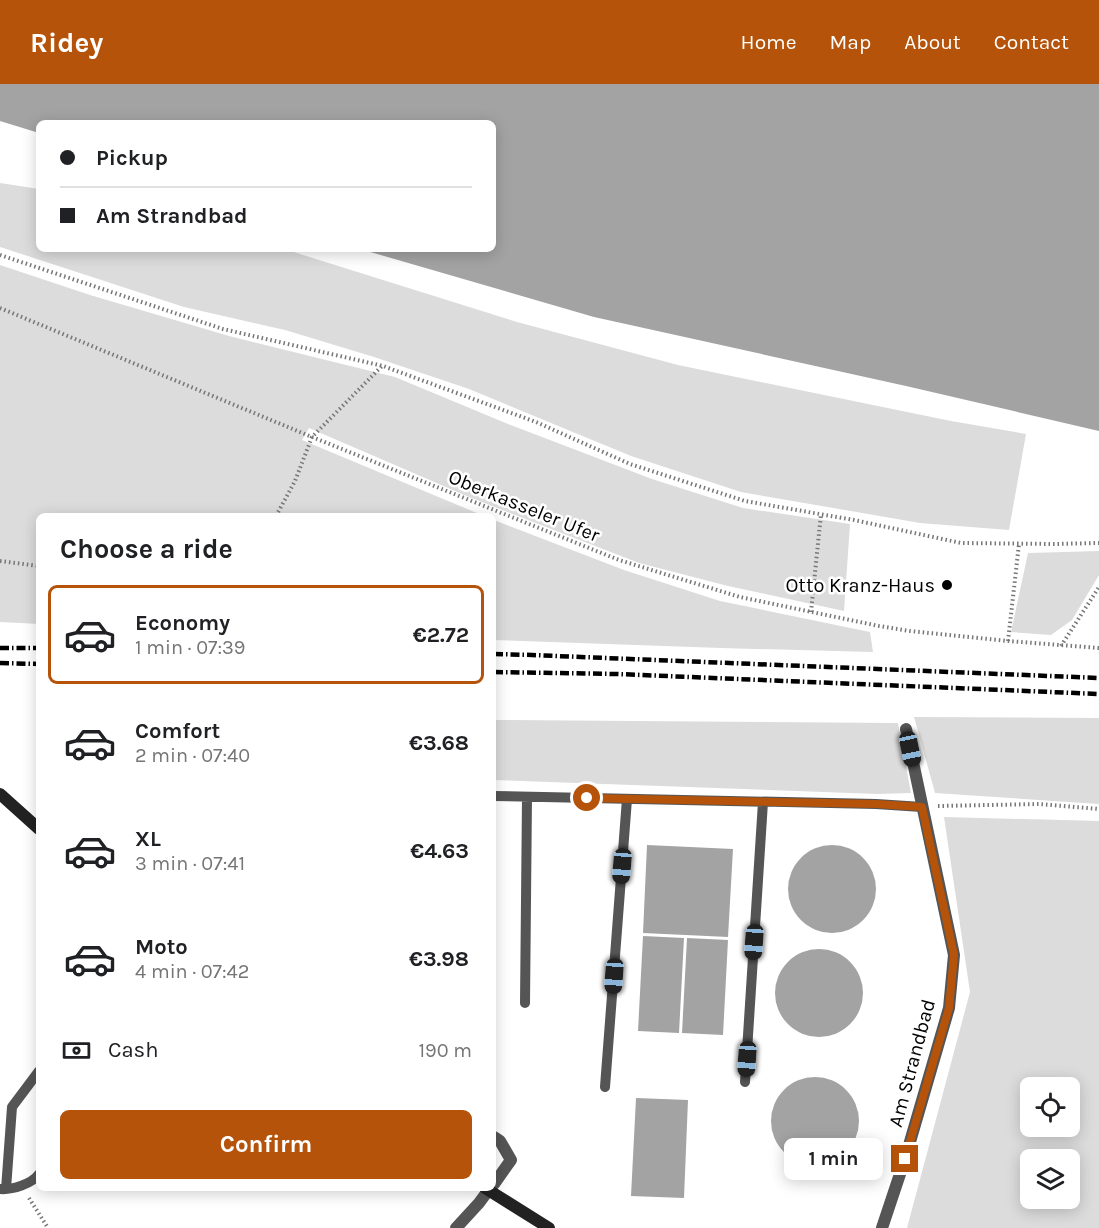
<!DOCTYPE html>
<meta charset="utf-8">
<style>
:root{--surface:#fff;--page:#f6f6f6;--text:#202124;--muted:#757577;--line:#e0e0e0;--accent:#b45309}
body{margin:0;font-family:Karla,sans-serif;background:var(--page);color:var(--text);height:100vh;display:flex;flex-direction:column;font-size:22px;white-space:nowrap}
*{box-sizing:border-box;margin:0}
p{font-size:20px;color:var(--muted)}
.icon{flex:none;width:33px;height:33px;fill:none;stroke:currentColor;stroke-width:2;stroke-linecap:round;stroke-linejoin:round}
.map{position:relative;flex:1;overflow:hidden}
.sheet{position:absolute;left:36px;top:429px;width:460px;height:678px;display:flex;flex-direction:column;background:var(--surface);border-radius:9px;box-shadow:0 3px 15px #0003}
.sheet>*{flex:none}
.hud{position:absolute;left:36px;top:36px;width:460px;height:132px;border-radius:9px;box-shadow:0 3px 15px #0003;display:grid;align-content:center;height:132px;padding:0 24px;background:var(--surface)}
.fabs{position:absolute;left:1020px;top:993px;display:grid;gap:12px}
.fabs a{display:grid;place-items:center;width:60px;height:60px;border-radius:9px;background:var(--surface);box-shadow:0 3px 15px #0003;font-size:30px}
.end{position:absolute;width:27px;height:27px;margin:-14px;border:8px solid #b45309;background:#fff;box-shadow:0 0 0 3px #fff}
.from{border-radius:50%}
.bubble{position:absolute;height:42px;border-radius:9px;background:var(--surface);box-shadow:0 3px 15px #0003;font-size:20px;font-weight:700;line-height:42px;text-align:center}
.car{position:absolute;width:18px;height:36px;margin:-18px -9px;border-radius:8px;box-shadow:0 0 4px 2px #0007;background:linear-gradient(#222 24%,#8ab4d8 0 40%,#222 0 76%,#8ab4d8 0 86%,#222 0)}
.hud b{display:flex;align-items:center;gap:21px;height:57px;font-size:22px}
.hud b+b{border-top:2px solid var(--line)}
.hud i{width:15px;height:15px;background:var(--text)}
ul{padding:0;list-style:none}
li{display:flex;align-items:center;gap:18px;height:99px;margin:0 12px 9px;padding:0 12px;border:3px solid transparent;border-radius:9px}
li div{flex:1}
li b{display:block;font-size:22px}
li em{font-style:normal;font-weight:700}
li.on{border-color:var(--accent)}
li>.icon{width:54px;height:54px;stroke-width:1.5}
h2{padding:0 24px;font-size:27px;line-height:72px}
.pay{display:flex;align-items:center;gap:15px;height:66px;padding:0 24px;font-size:22px}
.pay p{margin-inline-start:auto}
.cta{display:flex;gap:12px;margin-top:auto;padding:12px 24px}
.cta a{flex:1;height:69px;border-radius:9px;background:var(--accent);color:#fff;font-size:24px;font-weight:700;line-height:69px;text-align:center}
header{display:flex;align-items:center;gap:36px;box-sizing:border-box;height:84px;padding:0 30px;background:var(--accent);color:#fff}
header strong{font-size:28px}
nav{display:flex;gap:33px;margin-inline-start:auto;font-size:21px}
.map>svg:first-child{display:block}
.green{fill:#dcdcdc;fill-rule:evenodd}
.water{fill:#a3a3a3}
.lines{fill:none;stroke-linecap:round;stroke-linejoin:round}
.path{stroke:#777;stroke-width:4;stroke-dasharray:1.5 3;stroke-linecap:butt}
.service{stroke:#555;stroke-width:10}
.minor{stroke:#555;stroke-width:12}
.secondary{stroke:#222;stroke-width:12}
.rail{stroke:#000;stroke-width:4.5;stroke-dasharray:9 3 1.5 3;stroke-linecap:butt}
.route{stroke:#b45309;stroke-width:8}
.poi-dot{fill:#000;stroke:#fff;stroke-width:2}
.labels{text-anchor:middle;dominant-baseline:central;stroke-width:5;stroke-linejoin:round;paint-order:stroke}
.street-label{font-size:20px;fill:#000;stroke:#fff}
.poi-label{font-size:20px;fill:#000;stroke:#fff;text-anchor:end}
</style>
<header>
<strong>Ridey</strong>
<nav><a>Home</a><a>Map</a><a>About</a><a>Contact</a></nav>
</header>
<div class="map">
<svg width="1099" height="1144" viewBox="0 0 1099 1144">
<rect width="100%" height="100%" fill="#fff"/>
<path class="green" d="M0 99 39 105V165H284L517 238 678 281 951 337 1026 350 1009 446 920 439 741 408 631 372 469 305 374 273 285 246 184 223 0 163Z
M0 181 90 211 229 252 395 293 508 340 652 395 743 424 850 440 844 527 728 502 639 479 469 413 309 344 302 356 484 432H39V540L0 538Z
M494 436 624 486 720 517 870 548 873 568 721 564 494 556Z
M1099 467V491L1072 536 1051 551 1011 548 1028 469Z
M914 633 1099 634V720L935 709Z
M494 636 898 639 911 709 877 710 494 696Z
M944 733 1099 737V1144H907L970 908ZM1030 1004H1070V1042H1030ZM1030 1076H1070V1114H1030Z"/>
<path class="water" d="M0 0H1099V347L906 302 594 233 360 165H494V39H39V49L0 37Z
M788 805a44 44 0 1 1 88 0a44 44 0 1 1-88 0Z
M647 761 733 765 728 853 643 849Z
M643 852 684 854 679 949 638 947Z
M687 854 728 856 723 951 682 949Z
M775 909a44 44 0 1 1 88 0a44 44 0 1 1-88 0Z
M771 1037a44 44 0 1 1 88 0a44 44 0 1 1-88 0Z
M636 1014 688 1016 684 1114 631 1112Z"/>
<g class="lines">
<path class="path" d="M0 171 223 245 383 282 536 338 630 380 745 417 854 436 961 459 1054 460 1099 459
M0 224 312 353 619 476 740 513 879 542 910 547 1008 557 1099 564
M276 432 295 397 312 353 382 282
M0 477 39 482
M811 528 821 430
M1008 557 1019 460
M1061 562 1099 503
M938 722 1039 720 1099 725
M29 1114 48 1144"/>
<path class="service" d="M494 712 876 720 922 723
M525 919 527 713
M745 998 763 718
M605 1003 627 715
M0 1105C12 1106 32 1100 39 1090
M6 1105 12 1023 39 987"/>
<path class="minor" d="M494 1053 500 1057 511 1076 494 1100
M456 1144 479 1119 490 1104
M882 1144 905 1075 949 924 954 871 906 645"/>
<path class="secondary" d="M0 710 39 745
M485 1104 549 1144"/>
<path class="rail" d="M0 564H39
M494 570 532 571 1099 594
M0 579 39 580
M494 588 617 590 1099 610"/>
</g>
<g class="lines">
<path class="route" d="M587 714 876 720 922 723 954 871 949 924 905 1075"/>
</g>
<circle class="poi-dot" cx="947" cy="501" r="6"/>
<g class="labels">
<g class="street-label">
<text transform="translate(524 422) rotate(22)">Oberkasseler Ufer</text>
<text transform="translate(912 979) rotate(-75)">Am Strandbad</text>
</g>
<g class="poi-label">
<text x="935" y="501">Otto Kranz-Haus</text>
</g>
</g>
</svg>
<div class="fabs">
<a><svg class="icon" aria-label="locate" viewBox="0 0 24 24"><circle cx="12" cy="12" r="6"/><path d="M12 2v4M12 18v4M2 12h4M18 12h4"/></svg></a>
<a><svg class="icon" aria-label="layers" viewBox="0 0 24 24"><path d="M12 4l9 5-9 5-9-5zM3 14l9 5 9-5"/></svg></a>
</div>
<i class="end from" style="left:587px;top:714px"></i>
<i class="end" style="left:905px;top:1075px"></i>
<div class="bubble" style="left:784px;top:1054px;width:99px">1 min</div>
<i class="car" style="left:910px;top:665px;rotate:168deg"></i>
<i class="car" style="left:622px;top:782px;rotate:185deg"></i>
<i class="car" style="left:754px;top:858px;rotate:184deg"></i>
<i class="car" style="left:614px;top:892px;rotate:184deg"></i>
<i class="car" style="left:747px;top:975px;rotate:184deg"></i>
<div class="hud">
<b><i class="from"></i>Pickup</b>
<b><i></i>Am Strandbad</b>
</div>
<section class="sheet">
<h2>Choose a ride</h2>
<ul>
<li class="on"><svg class="icon" aria-label="car" viewBox="0 0 24 24"><path d="M5 17H2v-5l4-1 3-4h7l3 4 3 1v5h-3M9 17h6M6 11h13"/><circle cx="7" cy="17" r="2"/><circle cx="17" cy="17" r="2"/></svg><div><b>Economy</b><p>1 min · 07:39</p></div><em>€2.72</em></li>
<li><svg class="icon" aria-label="car" viewBox="0 0 24 24"><path d="M5 17H2v-5l4-1 3-4h7l3 4 3 1v5h-3M9 17h6M6 11h13"/><circle cx="7" cy="17" r="2"/><circle cx="17" cy="17" r="2"/></svg><div><b>Comfort</b><p>2 min · 07:40</p></div><em>€3.68</em></li>
<li><svg class="icon" aria-label="car" viewBox="0 0 24 24"><path d="M5 17H2v-5l4-1 3-4h7l3 4 3 1v5h-3M9 17h6M6 11h13"/><circle cx="7" cy="17" r="2"/><circle cx="17" cy="17" r="2"/></svg><div><b>XL</b><p>3 min · 07:41</p></div><em>€4.63</em></li>
<li><svg class="icon" aria-label="car" viewBox="0 0 24 24"><path d="M5 17H2v-5l4-1 3-4h7l3 4 3 1v5h-3M9 17h6M6 11h13"/><circle cx="7" cy="17" r="2"/><circle cx="17" cy="17" r="2"/></svg><div><b>Moto</b><p>4 min · 07:42</p></div><em>€3.98</em></li>
</ul>
<div class="pay"><svg class="icon" aria-label="cash" viewBox="0 0 24 24"><path d="M3 7h18v10H3z"/><circle cx="12" cy="12" r="2"/></svg>Cash<p>190 m</p></div>
<div class="cta"><a>Confirm</a></div>
</section>
</div>
